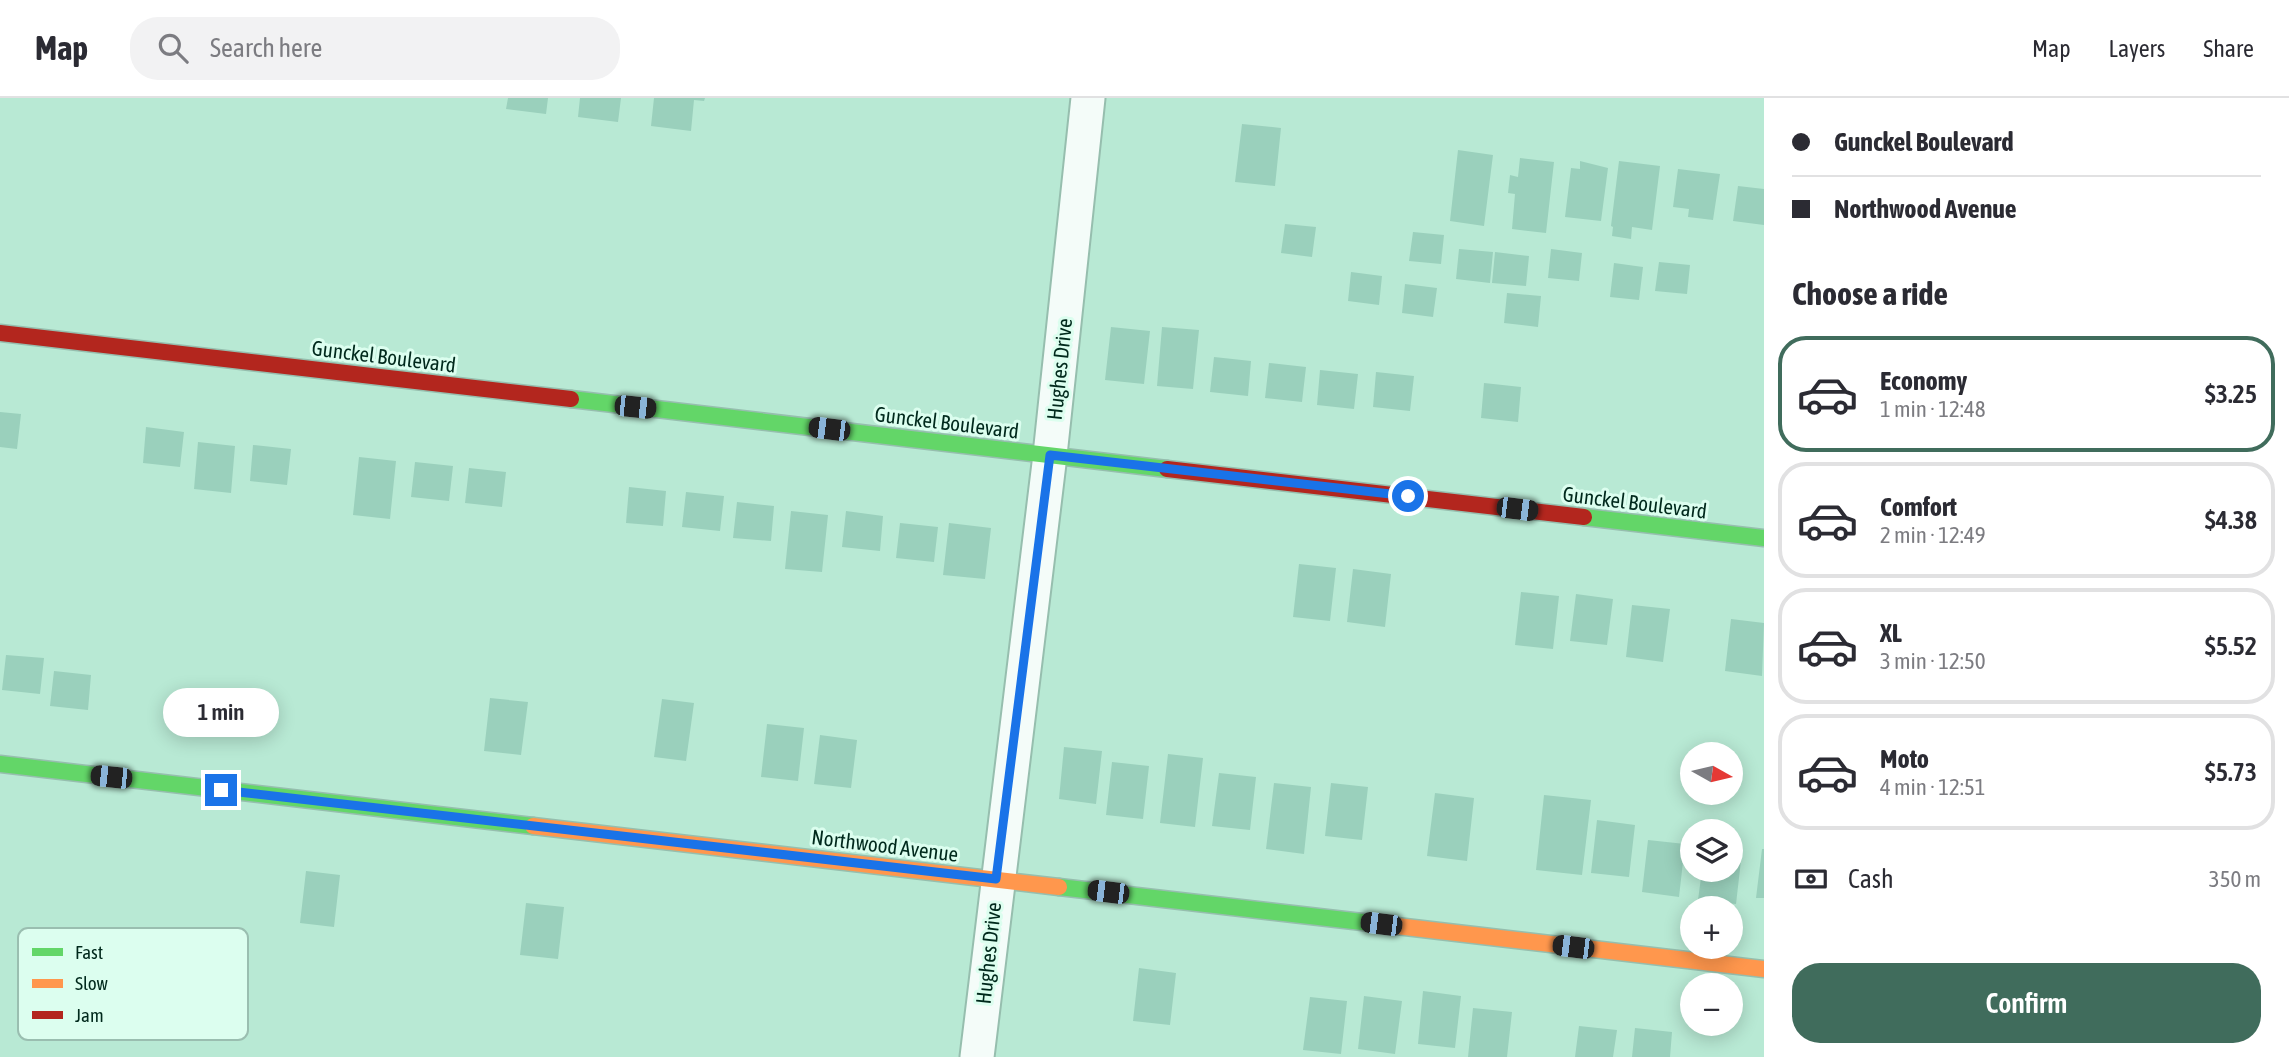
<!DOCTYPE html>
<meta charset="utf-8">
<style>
:root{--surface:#fff;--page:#f2f2f3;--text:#2b2b33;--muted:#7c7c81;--line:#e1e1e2;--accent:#406c5c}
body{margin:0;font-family:"Asap Condensed",sans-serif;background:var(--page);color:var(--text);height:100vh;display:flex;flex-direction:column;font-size:26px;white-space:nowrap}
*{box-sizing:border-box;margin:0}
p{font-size:23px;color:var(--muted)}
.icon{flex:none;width:38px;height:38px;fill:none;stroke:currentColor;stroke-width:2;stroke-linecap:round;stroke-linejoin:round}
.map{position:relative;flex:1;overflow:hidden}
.details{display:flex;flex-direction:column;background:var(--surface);width:525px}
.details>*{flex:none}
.hud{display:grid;align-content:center;height:154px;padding:0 28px;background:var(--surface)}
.needle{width:46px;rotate:98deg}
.buttons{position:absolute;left:1680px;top:644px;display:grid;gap:14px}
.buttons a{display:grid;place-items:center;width:63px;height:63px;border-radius:50%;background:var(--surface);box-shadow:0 4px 18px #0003;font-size:35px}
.end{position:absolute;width:32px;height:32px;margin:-16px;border:9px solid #1a73e8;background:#fff;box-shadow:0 0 0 4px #fff}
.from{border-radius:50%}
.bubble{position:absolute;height:49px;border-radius:24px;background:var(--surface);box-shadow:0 4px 18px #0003;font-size:23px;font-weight:600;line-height:49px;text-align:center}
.car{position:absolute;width:21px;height:42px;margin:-21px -10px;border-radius:9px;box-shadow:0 0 5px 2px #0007;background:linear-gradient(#222 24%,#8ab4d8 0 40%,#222 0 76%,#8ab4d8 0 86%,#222 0)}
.hud b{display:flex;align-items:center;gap:24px;height:66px;font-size:26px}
.hud b+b{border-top:2px solid var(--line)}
.hud i{width:18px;height:18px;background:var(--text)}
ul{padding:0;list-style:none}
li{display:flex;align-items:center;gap:21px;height:116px;margin:0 14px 10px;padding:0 14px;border:4px solid var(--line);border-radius:28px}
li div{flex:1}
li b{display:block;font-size:26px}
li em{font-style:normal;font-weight:600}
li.on{border-color:var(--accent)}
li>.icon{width:63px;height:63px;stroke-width:1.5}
h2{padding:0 28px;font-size:32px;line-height:84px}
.pay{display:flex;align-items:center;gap:18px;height:77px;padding:0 28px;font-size:26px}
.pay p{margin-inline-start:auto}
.action{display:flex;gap:14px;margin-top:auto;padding:14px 28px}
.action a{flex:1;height:80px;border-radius:28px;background:var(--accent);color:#fff;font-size:28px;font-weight:600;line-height:80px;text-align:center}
header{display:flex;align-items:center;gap:42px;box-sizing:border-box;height:98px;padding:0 35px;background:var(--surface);border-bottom:2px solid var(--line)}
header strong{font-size:33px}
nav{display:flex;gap:38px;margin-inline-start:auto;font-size:24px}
.search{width:490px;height:63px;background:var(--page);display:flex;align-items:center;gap:18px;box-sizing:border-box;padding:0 24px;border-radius:28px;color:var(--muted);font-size:26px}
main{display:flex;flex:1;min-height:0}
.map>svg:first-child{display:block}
.building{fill:#9ad0bc}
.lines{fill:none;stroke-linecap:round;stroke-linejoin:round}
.street-casing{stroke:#96beae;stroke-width:37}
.fast-casing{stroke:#96beae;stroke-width:19}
.slow-casing{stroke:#96beae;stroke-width:19}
.jam-casing{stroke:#96beae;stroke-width:19}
.street{stroke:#f4fcf9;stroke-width:33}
.fast{stroke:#63d668;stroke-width:16}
.slow{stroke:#ff974d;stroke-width:16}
.jam{stroke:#b3261e;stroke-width:16}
.route{stroke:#1a73e8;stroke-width:9}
.labels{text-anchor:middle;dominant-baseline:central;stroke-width:6;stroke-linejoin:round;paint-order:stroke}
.street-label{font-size:21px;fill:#00291c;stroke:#dcfeef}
.key{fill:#dcfeef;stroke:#9abeb0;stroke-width:2}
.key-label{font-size:19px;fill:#00291c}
</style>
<header>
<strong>Map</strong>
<div class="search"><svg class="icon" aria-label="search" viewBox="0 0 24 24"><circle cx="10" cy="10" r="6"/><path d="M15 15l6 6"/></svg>Search here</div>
<nav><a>Map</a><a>Layers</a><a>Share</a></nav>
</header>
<main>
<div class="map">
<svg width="1764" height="959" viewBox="0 0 1764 959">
<rect width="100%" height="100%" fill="#b8e9d4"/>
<path class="building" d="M508 0H548L546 16 506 11Z
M580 0H621L618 24 578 19Z
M654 0H705L704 3 694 2 691 33 651 28Z
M1242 26 1281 30 1275 88 1235 84Z
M1458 52 1493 57 1484 128 1450 123Z
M1520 60 1554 64 1546 135 1512 131 1515 96 1508 95 1510 77 1518 79Z
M1580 63 1608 70 1601 123 1565 119 1571 70 1580 71Z
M1619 63 1660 68 1652 132 1632 129 1631 141 1612 138 1613 129 1611 128Z
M1678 71 1720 76 1713 122 1688 119 1689 111 1673 109Z
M1738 88 1764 91V127L1733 123Z
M1285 126 1316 129 1312 159 1281 155Z
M1413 134 1444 137 1441 166 1409 163Z
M1459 151 1493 154 1490 185 1456 181Z
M1551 151 1582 155 1579 183 1548 180Z
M1495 154 1529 158 1526 188 1492 185Z
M1659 164 1690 167 1687 196 1655 193Z
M1614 165 1643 169 1639 202 1610 199Z
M1351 174 1382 178 1379 207 1348 203Z
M1405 186 1437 190 1433 219 1402 215Z
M1507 195 1541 198 1538 229 1504 225Z
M1111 229 1150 233 1144 286 1105 282Z
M1162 229 1199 232 1193 291 1157 288Z
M1214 259 1251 263 1248 298 1210 294Z
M1269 265 1306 269 1302 304 1265 300Z
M1320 272 1358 276 1354 311 1317 307Z
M1376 274 1414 278 1410 313 1373 309Z
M1484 285 1521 289 1518 324 1481 320Z
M0 314 21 316 17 351 0 349Z
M146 329 184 334 180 369 143 365Z
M198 344 235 348 231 395 194 391Z
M253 347 291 351 287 387 250 383Z
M359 359 396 363 390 421 353 417Z
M415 364 453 368 449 403 411 399Z
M469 370 506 374 502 409 465 405Z
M629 389 666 393 663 428 626 425Z
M686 394 724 398 720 433 682 429Z
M737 404 774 408 771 443 733 440Z
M791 413 828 417 822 474 785 471Z
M846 413 883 418 880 453 842 449Z
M900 425 938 429 934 464 896 460Z
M949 425 991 430 985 481 943 477Z
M1299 466 1336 470 1330 523 1293 519Z
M1353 471 1391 476 1385 529 1347 524Z
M1521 494 1559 498 1553 551 1515 547Z
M1576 496 1613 501 1607 547 1570 543Z
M1632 507 1670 511 1663 564 1626 559Z
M1731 521 1764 525 1762 578 1725 573Z
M6 557 44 560 40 596 2 592Z
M54 573 91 577 88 612 50 608Z
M490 600 528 604 521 657 484 653Z
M662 601 694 605 686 663 654 659Z
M767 626 804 630 798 683 761 679Z
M820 637 857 642 851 690 814 686Z
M1064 649 1102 653 1096 706 1059 701Z
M1168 656 1203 660 1195 729 1160 725Z
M1112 664 1149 668 1143 721 1106 717Z
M1219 675 1256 679 1250 732 1212 728Z
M1274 685 1311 689 1304 756 1266 751Z
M1331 685 1368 689 1362 742 1325 738Z
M1435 695 1474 700 1467 763 1427 758Z
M1544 697 1591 702 1582 777 1536 772Z
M1597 722 1635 727 1629 779 1591 775Z
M1648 742 1685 746 1679 799 1642 794Z
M1762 751H1764V800H1756Z
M1731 753 1742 754 1736 806 1698 802 1702 772H1731Z
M306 773 340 777 334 829 300 825Z
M526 805 564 809 558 861 520 857Z
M1139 870 1176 875 1170 927 1133 923Z
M1423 893 1461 898 1455 950 1418 946Z
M1364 898 1402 903 1395 956 1358 951Z
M1310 899 1347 903 1341 956 1303 952Z
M1473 910 1512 914 1507 959H1468Z
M1579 928 1617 932 1613 959H1575Z
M1635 930 1672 934 1670 959H1632Z"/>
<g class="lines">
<defs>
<path id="street" d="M977 959 1050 357 1088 0"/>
<path id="fast" d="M571 301 1167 371
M1584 419 1764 440
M0 666 533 728
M1059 789 1371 825"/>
<path id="slow" d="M533 728 1059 789
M1371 825 1764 871"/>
<path id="jam" d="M0 235 571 301
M1167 371 1584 419"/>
</defs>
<use href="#street" class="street-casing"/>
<use href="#fast" class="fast-casing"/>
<use href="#slow" class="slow-casing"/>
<use href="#jam" class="jam-casing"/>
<use href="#street" class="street"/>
<use href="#fast" class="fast"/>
<use href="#slow" class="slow"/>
<use href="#jam" class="jam"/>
</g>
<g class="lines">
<path class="route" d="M221 692 996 781 1050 357 1408 398"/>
</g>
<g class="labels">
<g class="street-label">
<text transform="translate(384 258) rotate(7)">Gunckel Boulevard</text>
<text transform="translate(1059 271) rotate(-84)">Hughes Drive</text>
<text transform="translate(947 324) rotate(7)">Gunckel Boulevard</text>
<text transform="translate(1635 404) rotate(7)">Gunckel Boulevard</text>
<text transform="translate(885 747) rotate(7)">Northwood Avenue</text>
<text transform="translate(988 855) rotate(-84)">Hughes Drive</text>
</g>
</g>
<rect x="18" y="830" width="230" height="112" rx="10" class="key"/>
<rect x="32" y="850" width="31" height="8" fill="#63d668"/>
<rect x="32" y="881" width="31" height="9" fill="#ff974d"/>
<rect x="32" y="913" width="31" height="8" fill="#b3261e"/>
<g class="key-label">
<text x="75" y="861">Fast</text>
<text x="75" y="892">Slow</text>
<text x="75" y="924">Jam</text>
</g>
</svg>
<div class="buttons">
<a><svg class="needle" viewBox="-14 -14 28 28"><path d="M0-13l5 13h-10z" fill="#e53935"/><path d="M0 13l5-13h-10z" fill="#7c7c81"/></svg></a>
<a><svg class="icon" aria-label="layers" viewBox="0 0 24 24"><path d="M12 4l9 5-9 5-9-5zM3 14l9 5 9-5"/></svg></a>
<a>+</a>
<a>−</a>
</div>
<i class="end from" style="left:1408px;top:398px"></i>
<i class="end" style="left:221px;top:692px"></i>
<div class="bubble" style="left:163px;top:590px;width:116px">1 min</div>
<i class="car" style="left:635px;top:309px;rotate:96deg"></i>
<i class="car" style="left:829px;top:331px;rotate:277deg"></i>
<i class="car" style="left:1517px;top:411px;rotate:97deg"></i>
<i class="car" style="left:111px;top:679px;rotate:276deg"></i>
<i class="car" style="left:1108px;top:794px;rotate:277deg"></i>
<i class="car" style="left:1381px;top:826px;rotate:277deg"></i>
<i class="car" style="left:1573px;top:849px;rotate:277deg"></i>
</div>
<section class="details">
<div class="hud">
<b><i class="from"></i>Gunckel Boulevard</b>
<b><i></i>Northwood Avenue</b>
</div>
<h2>Choose a ride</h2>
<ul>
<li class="on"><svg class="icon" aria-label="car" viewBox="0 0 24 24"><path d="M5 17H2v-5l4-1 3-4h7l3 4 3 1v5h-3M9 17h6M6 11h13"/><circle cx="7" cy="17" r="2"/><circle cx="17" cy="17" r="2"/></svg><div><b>Economy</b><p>1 min · 12:48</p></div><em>$3.25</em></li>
<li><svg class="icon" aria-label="car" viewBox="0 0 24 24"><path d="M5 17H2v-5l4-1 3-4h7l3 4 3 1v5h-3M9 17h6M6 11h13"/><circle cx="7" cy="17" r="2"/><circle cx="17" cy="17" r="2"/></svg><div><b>Comfort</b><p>2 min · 12:49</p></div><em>$4.38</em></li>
<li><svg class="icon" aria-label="car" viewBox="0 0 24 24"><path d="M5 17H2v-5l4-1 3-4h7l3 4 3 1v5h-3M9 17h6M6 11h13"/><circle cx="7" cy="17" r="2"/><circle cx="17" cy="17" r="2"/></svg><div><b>XL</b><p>3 min · 12:50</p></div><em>$5.52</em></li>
<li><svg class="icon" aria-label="car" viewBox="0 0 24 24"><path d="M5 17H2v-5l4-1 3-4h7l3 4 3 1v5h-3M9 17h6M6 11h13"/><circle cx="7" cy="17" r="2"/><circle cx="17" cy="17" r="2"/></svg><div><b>Moto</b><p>4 min · 12:51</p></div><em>$5.73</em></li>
</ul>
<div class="pay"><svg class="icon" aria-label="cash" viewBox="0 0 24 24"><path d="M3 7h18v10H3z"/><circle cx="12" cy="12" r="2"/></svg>Cash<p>350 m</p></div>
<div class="action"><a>Confirm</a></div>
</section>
</main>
